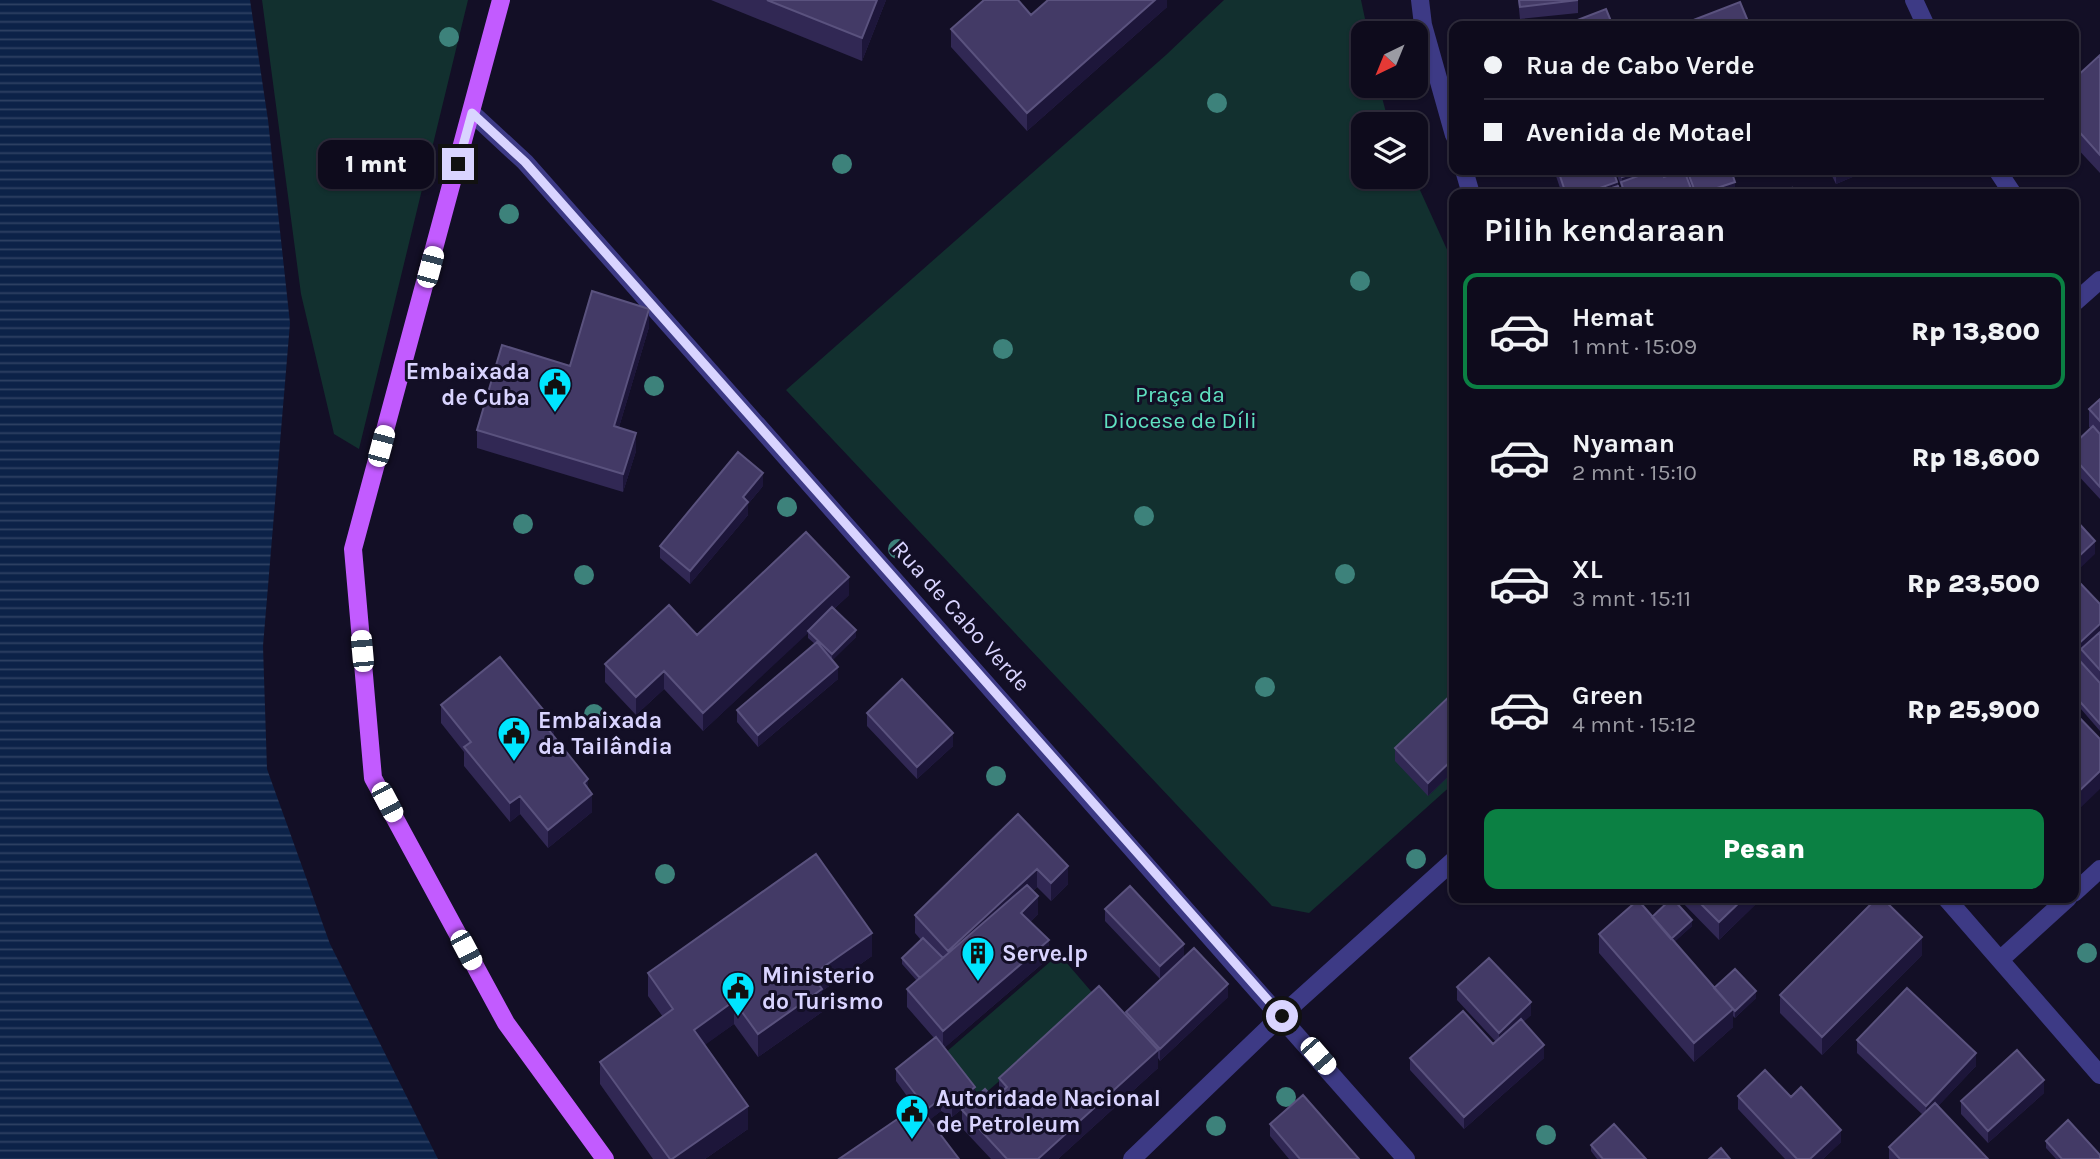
<!DOCTYPE html>
<html lang="id">
<meta charset="utf-8">
<style>
:root{--surface:#0e0b1c;--page:#171425;--text:#f1f3f6;--muted:#9b9ba3;--line:#2e2b3b;--accent:#0b8043}
body{margin:0;font-family:Karla,sans-serif;background:var(--page);color:var(--text);height:100vh;display:flex;flex-direction:column;font-size:26px;white-space:nowrap}
*{box-sizing:border-box;margin:0}
p{font-size:23px;color:var(--muted)}
.icon{flex:none;width:38px;height:38px;fill:none;stroke:currentColor;stroke-width:2;stroke-linecap:round;stroke-linejoin:round}
.map{position:relative;flex:1;overflow:hidden}
.side{position:absolute;left:1449px;top:189px;width:630px;height:714px;display:flex;flex-direction:column;background:var(--surface);border-radius:14px;box-shadow:0 2px 5px #0004,0 0 0 2px var(--line)}
.side>*{flex:none}
.banner{position:absolute;left:1449px;top:21px;width:630px;height:154px;border-radius:14px;box-shadow:0 2px 5px #0004,0 0 0 2px var(--line);display:grid;align-content:center;height:154px;padding:0 35px;background:var(--surface)}
.needle{width:46px;rotate:223deg}
.controls{position:absolute;left:1351px;top:21px;display:grid;gap:14px}
.controls a{display:grid;place-items:center;width:77px;height:77px;border-radius:14px;background:var(--surface);box-shadow:0 2px 5px #0004,0 0 0 2px var(--line);font-size:35px}
.end{position:absolute;width:32px;height:32px;margin:-16px;border:9px solid #d9d4ff;background:#111;box-shadow:0 0 0 4px #111}
.from{border-radius:50%}
.bubble{position:absolute;height:49px;border-radius:14px;background:var(--surface);box-shadow:0 2px 5px #0004,0 0 0 2px var(--line);font-size:23px;font-weight:800;line-height:49px;text-align:center}
.car{position:absolute;width:21px;height:42px;margin:-21px -10px;border-radius:9px;box-shadow:0 0 5px 2px #0007;background:linear-gradient(#fff 24%,#345 0 40%,#fff 0 76%,#345 0 86%,#fff 0)}
.banner b{display:flex;align-items:center;gap:24px;height:66px;font-size:26px}
.banner b+b{border-top:2px solid var(--line)}
.banner i{width:18px;height:18px;background:var(--text)}
ul{padding:0;list-style:none}
li{display:flex;align-items:center;gap:21px;height:116px;margin:0 14px 10px;padding:0 21px;border:4px solid transparent;border-radius:14px}
li div{flex:1}
li b{display:block;font-size:26px}
li em{font-style:normal;font-weight:800}
li.current{border-color:var(--accent)}
li>.icon{width:63px;height:63px;stroke-width:1.5}
h2{padding:0 35px;font-size:32px;line-height:84px}
.button{display:flex;gap:14px;margin-top:auto;padding:14px 35px}
.button a{flex:1;height:80px;border-radius:14px;background:var(--accent);color:#fff;font-size:28px;font-weight:800;line-height:80px;text-align:center}
.map>svg:first-child{display:block}
.green{fill:#12302f}
.water{fill:url(#water-rules)}
.lines{fill:none;stroke-linecap:round;stroke-linejoin:round}
.minor{stroke:#3d3a85;stroke-width:18}
.major{stroke:#c25bff;stroke-width:18}
.tree{fill:#3d827b}
.wall{fill:#312854}
.shaded-wall{fill:#1d163a}
.building{fill:#433a66;stroke:#5a527e;stroke-width:2}
.route{stroke:#d9d4ff;stroke-width:9}
.labels{text-anchor:middle;dominant-baseline:central;stroke-width:6;stroke-linejoin:round;paint-order:stroke}
.poi-label{font-size:23px;font-weight:bold;fill:#d9d4ff;stroke:#130f26;text-anchor:start}
.park-label{font-size:23px;fill:#5fe0c0;stroke:#130f26}
.street-label{font-size:23px;fill:#d9d4ff;stroke:#130f26}
</style>
<div class="map">
<svg width="2100" height="1159" viewBox="0 0 2100 1159">
<defs>
<pattern id="water-rules" width="6" height="5" patternUnits="userSpaceOnUse" patternTransform="scale(1.75)"><rect width="6" height="5" fill="#0c2248"/><path d="M0 2.5h6" fill="none" stroke="#2f4163"/></pattern>
</defs>
<rect width="100%" height="100%" fill="#130f26"/>
<path class="green" d="M262 0H468L359 449 334 434 301 294Z
M1224 0H1361L1368 33H1363V86H1379L1389 124H1363V177H1414L1454 265V783L1309 913 1272 906 786 390 1166 55Z
M1059 954 1096 997 981 1097 944 1054Z"/>
<path class="water" d="M0 0H250L268 120 290 323 263 646 267 769 330 944 438 1159H0Z"/>
<g class="lines">
<path class="minor" d="M1420 0 1423 25 1454 135
M1914 0 1926 26
M472 113 525 162 1406 1159
M1464 170 1471 194
M1997 170 2013 194
M2074 303 2100 280
M2074 893 2100 869
M1946 898 2100 1075
M2001 959 2068 898
M1132 1159 1282 1015 1454 860"/>
<path class="major" d="M501 0 353 549 373 778 506 1023 605 1159"/>
</g>
<g class="tree">
<circle cx="449" cy="37" r="10"/>
<circle cx="1217" cy="103" r="10"/>
<circle cx="842" cy="164" r="10"/>
<circle cx="509" cy="214" r="10"/>
<circle cx="1360" cy="281" r="10"/>
<circle cx="1003" cy="349" r="10"/>
<circle cx="654" cy="386" r="10"/>
<circle cx="787" cy="507" r="10"/>
<circle cx="1144" cy="516" r="10"/>
<circle cx="523" cy="524" r="10"/>
<circle cx="898" cy="549" r="10"/>
<circle cx="1345" cy="574" r="10"/>
<circle cx="584" cy="575" r="10"/>
<circle cx="1265" cy="687" r="10"/>
<circle cx="594" cy="714" r="10"/>
<circle cx="996" cy="776" r="10"/>
<circle cx="1416" cy="859" r="10"/>
<circle cx="665" cy="874" r="10"/>
<circle cx="2087" cy="953" r="10"/>
<circle cx="1286" cy="1097" r="10"/>
<circle cx="1216" cy="1126" r="10"/>
<circle cx="1546" cy="1135" r="10"/>
</g>
<path class="wall" d="M711 0H886L862 61Z
M1167 0V7L1027 131 951 47V29L1031 15Z
M1518 0H1578V13L1520 19Z
M2100 55V173L2074 145V79Z
M1554 170 1617 182 1621 194H1562Z
M1615 170H1680L1664 175V177L1693 194H1621V186Z
M1685 170H1731L1735 188 1717 194H1693Z
M1829 170H1869L1836 184Z
M649 327 619 427 636 451 623 492 477 448V430L570 366Z
M2100 399V499L2074 471V444L2091 428 2089 427V409Z
M763 486 748 504V515L690 584 660 558V546Z
M2074 587 2100 604V682L2081 661V654L2074 661Z
M849 595 834 609 856 637 832 660 838 679 758 747 737 722V710L815 644 808 638V632L703 731 664 689 636 715 605 682V664L697 635Z
M2074 666 2100 683V731L2074 701Z
M1454 692V771L1428 796 1395 761V748Z
M441 705 554 737 588 789 592 812 548 848 520 814 510 822 464 766V752L441 723Z
M867 713 953 746 917 779 867 726Z
M1018 814 1068 884 1051 901 1037 887 1033 891 1038 914 1030 922 1049 958 944 1048 975 1099H994L999 1094V1078L1126 1015V1012L1228 997 1160 1061 1158 1058V1068L1058 1159H991L962 1128V1110L971 1102 952 1117 941 1111 929 1120 915 1107 896 1081V1069L934 1038 907 1007V989L917 981 902 964V958L921 940 915 933V915Z
M1678 898H1762L1719 940Z
M1105 909 1184 957 1160 979 1105 921Z
M1652 917 1692 926 1674 942 1714 988 1756 998 1735 1018 1733 1016V1027L1694 1062 1599 953V934Z
M1922 955 1822 1055 1780 1013V995Z
M872 956 822 991V1012L758 1057 734 1024 704 1045 748 1129 705 1159H653L600 1084V1062L663 1017 648 996V973Z
M1457 987 1531 1015 1523 1022 1544 1058 1464 1129 1410 1070V1058L1493 1044 1496 1042 1457 1000Z
M1857 1040 1976 1066 1938 1106 1988 1159H1889V1147L1923 1115 1857 1053Z
M2044 1093 1988 1143 1961 1114V1101Z
M1738 1096 1841 1142 1823 1159H1785L1738 1109Z
M1270 1124 1359 1159H1289L1270 1136Z
M2046 1141 2100 1159H2056L2046 1148Z
M1591 1145 1646 1159H1597L1591 1151Z"/>
<path class="shaded-wall" d="M877 0H886L862 61V38Z
M1155 0H1167V7L1027 131V113Z
M1644 170H1680L1624 189 1622 185V177Z
M1836 170H1869L1836 184Z
M1617 182V194H1583Z
M1735 182V188L1717 194H1699Z
M649 309V327L614 444V426Z
M636 433V451L623 492V474Z
M763 473V486L748 504V515L690 584V571L743 497Z
M2095 541V554L2074 574V561Z
M849 577V595L703 731V713Z
M2100 624V636L2081 649V654L2074 661V648Z
M856 630V637L832 661V654Z
M838 667V679L758 747V735Z
M664 671V689L636 715V697Z
M554 723V742L548 729Z
M953 733V746L917 779V767Z
M1454 758V771L1428 796V783Z
M2100 771V789L2074 814V796Z
M588 779V797L592 794V812L548 848V830L584 783Z
M520 796V814L510 822V803Z
M1068 866V884L1051 901V883Z
M1037 869V887L948 969V951Z
M1038 896V914L1021 931V913Z
M1744 898H1762L1719 940V922Z
M1692 920V926L1668 948V942Z
M872 933V956L822 991V1012L758 1057V1034L812 975Z
M1922 937V955L1822 1055V1037Z
M1049 940V958L943 1049V1031Z
M1184 944V957L1160 979V966Z
M1228 984V997L1160 1061V1049Z
M1756 991V998L1735 1018V1011Z
M734 1001V1024L694 1053V1030Z
M1531 1002V1015L1499 1045V1033Z
M1733 1009V1027L1694 1062V1043Z
M1544 1045V1058L1464 1129V1117Z
M1158 1050V1068L1058 1159H1038Z
M1976 1053V1066L1926 1119V1106Z
M2044 1080V1093L1988 1143V1131Z
M975 1087V1099L952 1117V1105Z
M941 1099V1111L927 1122V1109Z
M748 1106V1129L705 1159H672Z
M1841 1130V1142L1823 1159H1810Z"/>
<path class="building" d="M767 0H877L862 38Z
M984 0H1018L1031 15 1048 0H1155L1027 113 951 29Z
M1519 0H1578L1520 7Z
M1740 2 1750 26H1678Z
M1606 9 1613 26H1562Z
M2100 55V155L2074 126V79Z
M1558 170H1613L1617 182 1583 194H1566Z
M1619 170H1644L1622 177Z
M1655 170H1662L1664 177 1684 170 1693 194H1625L1621 182Z
M1687 170H1731L1735 182 1699 194H1696Z
M1618 186 1621 194H1593Z
M1792 188 1795 194H1783Z
M592 291 649 309 614 426 636 433 623 474 477 430 502 345 570 366Z
M2100 399V421L2089 409Z
M2093 426 2100 434V487L2074 458V444Z
M738 452 763 473 743 497 748 502 690 571 660 546Z
M2074 518 2095 541 2074 561Z
M806 532 849 577 703 713 664 671 636 697 605 664 669 605 697 635Z
M2079 582 2100 604V624L2074 648V587Z
M832 607 856 630 832 654 808 631Z
M2100 632V670L2081 649Z
M817 642 838 667 758 735 737 710Z
M500 657 554 723 548 729 588 779 584 783 592 794 548 830 520 796 510 803 464 747 471 742 441 705Z
M2080 661 2100 683V724L2074 695V666Z
M902 679 953 733 917 767 867 713Z
M1454 692V758L1428 783 1395 748Z
M2074 712 2100 739V771L2074 796Z
M1018 814 1068 866 1051 883 1037 869 948 951 915 915Z
M816 854 872 933 812 975 822 989 758 1034 734 1001 694 1030 748 1106 672 1159H670L600 1062 673 1009 648 973Z
M1027 885 1038 896 1021 913 1049 940 943 1031 907 989Z
M1130 886 1184 944 1160 966 1105 909Z
M1672 898 1692 920 1671 939 1652 917Z
M1695 898H1744L1719 922Z
M1877 898H1882L1922 937 1822 1037 1780 995Z
M1638 900 1733 1009 1694 1043 1599 934Z
M923 938 943 958 920 978 902 958Z
M1194 948 1228 984 1160 1049 1126 1012Z
M1489 958 1531 1002 1499 1033 1457 987Z
M1735 969 1756 991 1735 1011 1714 988Z
M1099 986 1158 1050 1038 1159H1007L962 1110 985 1089 994 1099 1007 1087 999 1078Z
M1907 988 1976 1053 1926 1106 1857 1040Z
M1463 1011 1493 1044 1521 1019 1544 1045 1464 1117 1410 1058Z
M936 1037 975 1087 952 1105 941 1099 927 1109 896 1069Z
M2017 1050 2044 1080 1988 1131 1961 1101Z
M1765 1070 1791 1097 1801 1087 1841 1130 1810 1159H1797L1738 1096Z
M1303 1095 1359 1159H1300L1270 1124Z
M1935 1103 1988 1159H1900L1889 1147Z
M918 1105 959 1159H839Z
M2068 1120 2100 1155V1159H2062L2046 1141Z
M1614 1124 1646 1159H1603L1591 1145Z
M1721 1148 1730 1159H1709Z"/>
<g class="lines">
<path class="route" d="M458 164 472 113 525 162 1282 1016"/>
</g>
<defs>
<symbol id="civic-pin" viewBox="-11 -11 22 30"><path d="M0 17L-7.5 6A9.5 9.5 0 1 1 7.5 6Z" fill="#00e5ff" stroke="#130f26"/><path d="M-.6-6.5H3V-4.5H.6V-3L4-1V1h2V6H-6V1h2V-1L-.6-3ZM-1.2 2.5V6h2.4V2.5Z" fill="#111"/></symbol>
<symbol id="building-pin" viewBox="-11 -11 22 30"><path d="M0 17L-7.5 6A9.5 9.5 0 1 1 7.5 6Z" fill="#00e5ff" stroke="#130f26"/><path d="M-4-6H4V6H1V3H-1V6H-4ZM-2.5-4.3h1.7v1.8h-1.7ZM.8-4.3h1.7v1.8H.8ZM-2.5-1h1.7V.8h-1.7ZM.8-1h1.7V.8H.8Z" fill="#111"/></symbol>
</defs>
<g fill-rule="evenodd">
<use href="#civic-pin" x="536" y="365" width="38" height="52"/>
<use href="#civic-pin" x="495" y="714" width="38" height="52"/>
<use href="#building-pin" x="959" y="934" width="38" height="52"/>
<use href="#civic-pin" x="719" y="969" width="38" height="52"/>
<use href="#civic-pin" x="893" y="1092" width="38" height="52"/>
</g>
<g class="labels">
<g class="poi-label">
<text x="530" y="371" text-anchor="end">Embaixada<tspan x="530" dy="26">de Cuba</tspan></text>
<text x="538" y="720">Embaixada<tspan x="538" dy="26">da Tailândia</tspan></text>
<text x="1002" y="953">Serve.Ip</text>
<text x="762" y="975">Ministerio<tspan x="762" dy="26">do Turismo</tspan></text>
<text x="936" y="1098">Autoridade Nacional<tspan x="936" dy="26">de Petroleum</tspan></text>
</g>
<g class="park-label">
<text x="1180" y="394">Praça da<tspan x="1180" dy="26">Diocese de Díli</tspan></text>
</g>
<g class="street-label">
<text transform="translate(961 616) rotate(48)">Rua de Cabo Verde</text>
</g>
</g>
</svg>
<div class="controls">
<a><svg class="needle" viewBox="-14 -14 28 28"><path d="M0-13l5 13h-10z" fill="#e53935"/><path d="M0 13l5-13h-10z" fill="#9b9ba3"/></svg></a>
<a><svg class="icon" aria-label="layers" viewBox="0 0 24 24"><path d="M12 4l9 5-9 5-9-5zM3 14l9 5 9-5"/></svg></a>
</div>
<i class="end from" style="left:1282px;top:1016px"></i>
<i class="end" style="left:458px;top:164px"></i>
<div class="bubble" style="left:318px;top:140px;width:116px">1 mnt</div>
<i class="car" style="left:430px;top:267px;rotate:15deg"></i>
<i class="car" style="left:381px;top:446px;rotate:15deg"></i>
<i class="car" style="left:362px;top:651px;rotate:355deg"></i>
<i class="car" style="left:387px;top:802px;rotate:152deg"></i>
<i class="car" style="left:466px;top:950px;rotate:152deg"></i>
<i class="car" style="left:1318px;top:1056px;rotate:139deg"></i>
<div class="banner">
<b><i class="from"></i>Rua de Cabo Verde</b>
<b><i></i>Avenida de Motael</b>
</div>
<section class="side">
<h2>Pilih kendaraan</h2>
<ul>
<li class="current"><svg class="icon" aria-label="car" viewBox="0 0 24 24"><path d="M5 17H2v-5l4-1 3-4h7l3 4 3 1v5h-3M9 17h6M6 11h13"/><circle cx="7" cy="17" r="2"/><circle cx="17" cy="17" r="2"/></svg><div><b>Hemat</b><p>1 mnt · 15:09</p></div><em>Rp 13,800</em></li>
<li><svg class="icon" aria-label="car" viewBox="0 0 24 24"><path d="M5 17H2v-5l4-1 3-4h7l3 4 3 1v5h-3M9 17h6M6 11h13"/><circle cx="7" cy="17" r="2"/><circle cx="17" cy="17" r="2"/></svg><div><b>Nyaman</b><p>2 mnt · 15:10</p></div><em>Rp 18,600</em></li>
<li><svg class="icon" aria-label="car" viewBox="0 0 24 24"><path d="M5 17H2v-5l4-1 3-4h7l3 4 3 1v5h-3M9 17h6M6 11h13"/><circle cx="7" cy="17" r="2"/><circle cx="17" cy="17" r="2"/></svg><div><b>XL</b><p>3 mnt · 15:11</p></div><em>Rp 23,500</em></li>
<li><svg class="icon" aria-label="car" viewBox="0 0 24 24"><path d="M5 17H2v-5l4-1 3-4h7l3 4 3 1v5h-3M9 17h6M6 11h13"/><circle cx="7" cy="17" r="2"/><circle cx="17" cy="17" r="2"/></svg><div><b>Green</b><p>4 mnt · 15:12</p></div><em>Rp 25,900</em></li>
</ul>
<div class="button"><a>Pesan</a></div>
</section>
</div>
